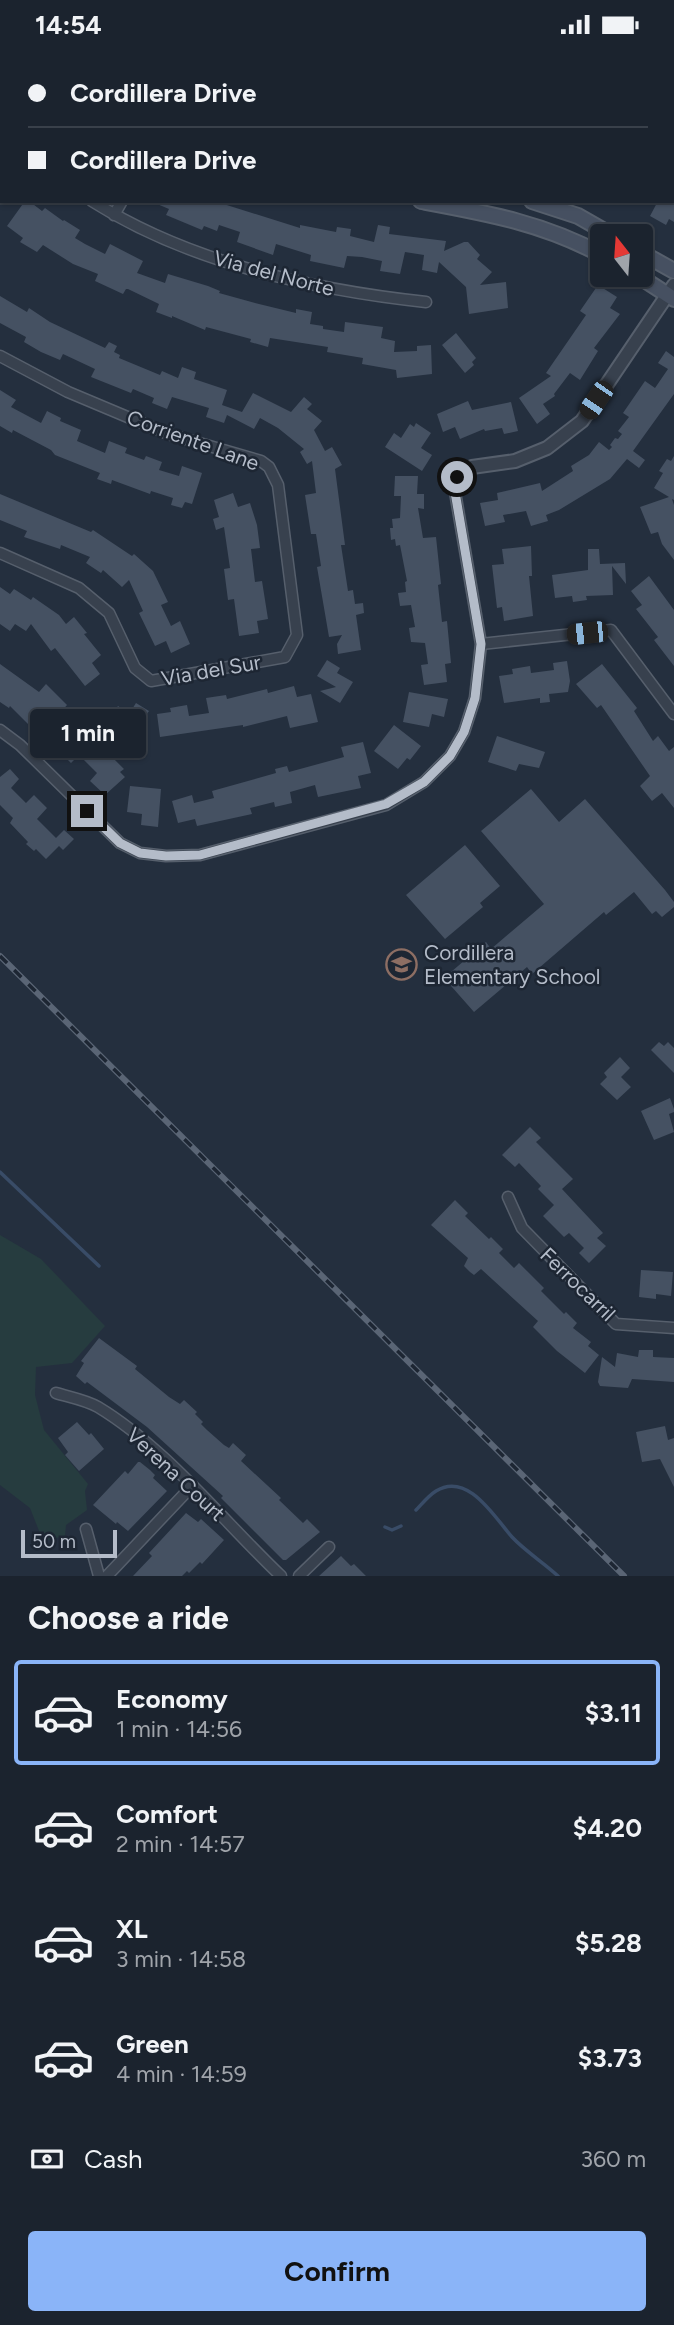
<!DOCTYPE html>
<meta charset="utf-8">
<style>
:root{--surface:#1b232e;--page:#282f3a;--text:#f1f3f6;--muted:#a0a4aa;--line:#39404a;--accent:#8ab4f8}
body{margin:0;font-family:Figtree,sans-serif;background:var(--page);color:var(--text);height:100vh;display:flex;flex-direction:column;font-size:26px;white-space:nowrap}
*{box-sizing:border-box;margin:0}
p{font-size:23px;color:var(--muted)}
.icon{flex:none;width:38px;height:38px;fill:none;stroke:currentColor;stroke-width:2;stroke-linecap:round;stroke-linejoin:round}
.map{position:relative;height:1527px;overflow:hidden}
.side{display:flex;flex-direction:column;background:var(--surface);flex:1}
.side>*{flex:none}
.top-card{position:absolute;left:0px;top:0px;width:676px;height:154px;box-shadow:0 2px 5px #0004,0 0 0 2px var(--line);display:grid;align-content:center;height:154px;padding:0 28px;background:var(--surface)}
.needle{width:46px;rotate:343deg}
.tools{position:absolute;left:590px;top:175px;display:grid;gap:14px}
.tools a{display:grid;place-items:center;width:63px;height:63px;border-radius:7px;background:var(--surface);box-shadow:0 2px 5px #0004,0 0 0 2px var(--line);font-size:35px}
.scale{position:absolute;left:21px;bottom:18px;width:96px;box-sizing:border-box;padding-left:7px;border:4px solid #b4bcc9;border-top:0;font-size:19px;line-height:24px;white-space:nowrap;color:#b4bcc9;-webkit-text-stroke:5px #1d2633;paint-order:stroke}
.end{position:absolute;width:32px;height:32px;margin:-16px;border:9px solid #b4bcc9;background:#111;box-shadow:0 0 0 4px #111}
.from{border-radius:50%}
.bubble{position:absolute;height:49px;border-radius:7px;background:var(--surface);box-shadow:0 2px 5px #0004,0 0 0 2px var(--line);font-size:23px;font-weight:700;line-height:49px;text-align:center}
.car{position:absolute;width:21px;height:42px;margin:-21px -10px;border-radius:9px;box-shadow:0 0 5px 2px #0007;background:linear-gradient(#222 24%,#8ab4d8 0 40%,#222 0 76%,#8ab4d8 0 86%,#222 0)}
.top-card b{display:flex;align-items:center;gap:24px;height:66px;font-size:26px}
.top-card b+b{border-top:2px solid var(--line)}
.top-card i{width:18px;height:18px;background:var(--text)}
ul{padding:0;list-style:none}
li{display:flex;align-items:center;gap:21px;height:105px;margin:0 14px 10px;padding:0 14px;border:4px solid transparent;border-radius:7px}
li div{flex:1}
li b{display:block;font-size:26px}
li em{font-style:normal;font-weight:700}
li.selected{border-color:var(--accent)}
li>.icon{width:63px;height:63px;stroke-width:1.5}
h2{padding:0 28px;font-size:32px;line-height:84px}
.pay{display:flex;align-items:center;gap:18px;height:77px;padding:0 28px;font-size:26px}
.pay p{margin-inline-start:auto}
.button{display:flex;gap:14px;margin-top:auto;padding:14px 28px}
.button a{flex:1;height:80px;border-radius:7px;background:var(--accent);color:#111;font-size:28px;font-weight:700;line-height:80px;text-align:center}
.status{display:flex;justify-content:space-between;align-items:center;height:49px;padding:0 35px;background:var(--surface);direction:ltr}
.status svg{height:19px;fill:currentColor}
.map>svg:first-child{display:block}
.green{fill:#263c3f}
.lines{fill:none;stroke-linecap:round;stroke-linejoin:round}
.stream{stroke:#394c67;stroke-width:3.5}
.building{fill:#455162}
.minor-casing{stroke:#565f6c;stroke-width:13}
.tertiary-casing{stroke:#565f6c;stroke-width:16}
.secondary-casing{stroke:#565f6c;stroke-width:18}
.minor{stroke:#38414e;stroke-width:10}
.tertiary{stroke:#38414e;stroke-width:12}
.secondary{stroke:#465061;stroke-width:14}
.rail-casing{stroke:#5a6575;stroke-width:6}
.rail{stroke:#1d2633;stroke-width:3.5;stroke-dasharray:10;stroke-linecap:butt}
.route{stroke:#b4bcc9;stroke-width:9}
.labels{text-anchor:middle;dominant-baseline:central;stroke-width:5;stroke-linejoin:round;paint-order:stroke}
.street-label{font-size:21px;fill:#b4bcc9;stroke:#1d2633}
.poi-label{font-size:21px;fill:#b4bcc9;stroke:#1d2633;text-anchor:start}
</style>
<div class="status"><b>14:54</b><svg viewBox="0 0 49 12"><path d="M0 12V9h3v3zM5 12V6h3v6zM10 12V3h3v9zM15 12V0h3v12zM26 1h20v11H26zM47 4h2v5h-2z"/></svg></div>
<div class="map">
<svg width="674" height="1527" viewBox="0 0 674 1527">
<rect width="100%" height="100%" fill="#242f3e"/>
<path class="green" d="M0 1186 41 1210 105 1277 72 1314 36 1318 35 1346 44 1381 88 1435 85 1442 87 1461 66 1476 65 1487 43 1492 30 1459 0 1436Z"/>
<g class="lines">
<path class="stream" d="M0 1123 99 1217
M416 1461C422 1455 428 1447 436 1442 468 1422 495 1469 512 1488 525 1502 544 1514 558 1527
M385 1478 392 1481 401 1477"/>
</g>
<path class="building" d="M25 152H29L42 162 45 159 63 172 64 171 80 181 75 189 85 195 105 205 110 195 143 212 137 224 165 234 168 225 208 237 220 242 219 244 259 255 296 264V260L312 263 310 275 323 277V280L344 283 345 273 383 278 381 289 395 292 394 303 417 302V297L431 296 432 325 397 329 396 321 362 315 363 309 327 303 328 298 270 289 268 298 250 293 251 290 206 278 205 281 172 267V269L156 263 159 255 128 240H126L123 245 95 232 98 225 73 215 43 196 37 203 20 193 23 189 7 177Z
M150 152H214L300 179V176L336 183 337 178 351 180 350 187 374 193 378 176 390 178 389 185 446 192 444 202 464 193H468L480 206 477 210 492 223 480 236 506 233 508 259 469 265 466 238 439 213 437 224 422 221 424 206 405 203 400 225 380 222 382 212 362 208 347 207 344 219 310 212 311 206 276 195 273 206 237 193 240 183 219 176 217 182 204 177 202 181 166 166 169 160Z
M658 152H674V173L669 170 666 176 650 167Z
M598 236 617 248 610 259 620 265 594 299 598 302 580 331 570 324 554 345 555 347 543 355 550 365 537 375 519 349 551 327 546 324 586 266 580 262Z
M0 247 27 263 29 259 50 273 105 299 109 293 117 297 114 303 120 306 119 309 160 326 162 322 178 329 182 318 196 323 194 330 227 341 222 356 242 363 253 344 291 363 304 348 312 355 307 360 322 372 314 381 325 402 332 398 342 416 335 420 345 496H341L348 542 353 541 355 555 363 554 364 564 356 566 361 601 338 605 337 595 342 586 329 588 317 518 321 517 316 485H311L305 446 316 444 312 412 307 415 300 403 304 400 278 379 260 369 254 380 227 366 224 374 206 368 209 359 172 348 167 360 152 354 154 349 133 340 131 344 91 328 95 320 63 305 60 311 41 303 24 293 26 288 0 274Z
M456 284 476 309 472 313 474 316 465 324 442 296Z
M666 302 674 308V345L633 402 645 411 639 419 627 410 610 430 559 461 546 466 548 472 531 477 526 462 503 466 505 473 485 477 480 454 498 451 497 444 540 434 542 442 573 422 571 417 589 406 599 393 609 401 612 398 610 396 615 389 618 390 622 385 618 382 629 368 623 364 645 332 655 339 668 320 658 314Z
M0 341 16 351 11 358 41 374 47 362 61 369 60 372 81 381 77 392 105 404 109 392 127 399 125 404 144 411 146 407 162 413 159 421 179 427 182 417 202 424 192 455 185 453 182 459 171 456 173 449 151 442 150 445 112 431 111 435 97 430 100 424 55 406 51 401 13 381 12 384 0 377Z
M468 352 472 361 511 353 518 382 504 385 502 379 485 382 484 380 460 390 455 378 443 383 437 365Z
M416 374 431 384 421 399 432 406 422 422 385 398 394 384 401 389 410 375 414 378Z
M674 407V451L672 450 674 456V511L662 495 658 483 651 485 640 458 669 448 654 439 663 424 659 422 667 410 671 412Z
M395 427H418L417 445H424V460L418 459 423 489 436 488 441 535 438 536 442 573 447 572 451 614 445 615 447 633 424 636 421 616 428 615 425 594 411 593 409 579 415 578 411 556 400 557 398 544 406 543 405 533 407 532 400 496 396 497 395 490 391 491 390 479H393L392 470 400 469 401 447H394Z
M233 444 238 458 250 454 257 476 260 499 251 500 255 533 262 532 268 570 257 572 259 584 239 587 234 550 228 551 224 520 230 519 224 478 216 481 213 470 219 468 214 451Z
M0 445 91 483 93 481 132 507 134 505 153 522 168 553 161 556 171 577 180 572 190 595 171 604 166 592 155 597 139 564 143 562 129 531 122 538 103 521 101 524 86 514 90 508 61 496 60 500 24 488 27 482 0 471Z
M531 497 532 527H529L533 567 504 572 502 558 497 559 492 516 504 515 502 500Z
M588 500H599L600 515 625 514 626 535 612 517 613 546 586 547 587 551 573 553 572 547 555 549 552 526 588 521Z
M649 527 674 561V617L654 591 658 588 636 560 642 556 631 542Z
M0 538 10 545 14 540 31 551 33 548 59 566 66 575 74 568 87 584 84 585 101 606 92 614 100 625 85 637 55 599 51 602 31 575 26 582 15 575 10 582 0 575Z
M327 611 340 619 337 624 353 633 340 654 320 642 336 638 317 627Z
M567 612 570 632 568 643 549 645 550 653 540 654V649L504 654 499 627 513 625 512 620 530 617 531 624 554 621 553 614Z
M0 615 39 643 46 635 67 656 60 664 101 705 105 701 124 720 120 723 125 728 105 746 90 732 97 724 79 706 71 714 59 702 62 699 52 689 54 686 36 668 29 676 10 657 9 659 0 653Z
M602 615 637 659 634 662 653 692 658 687 669 702 674 698V759L662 744 652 752 640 737 650 727 601 656 597 659 576 635Z
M294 637 297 648 311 645 318 673 290 679 287 667 243 678V676L160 688 157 665 171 663 170 659 187 656 189 667 209 664 206 649 226 646 227 650 267 640 268 644Z
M409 643 448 650 444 668 432 665 429 678 403 673Z
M136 654 149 662 136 681 132 678 126 686 107 673 118 657 129 665Z
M394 676 421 697 410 711 407 709 398 720 374 702Z
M497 687 545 703 539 719 519 715 516 722 488 713Z
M363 693 371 724 358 727 361 739 318 748 315 736 290 743 292 754 275 758 274 753 250 759 252 765 197 777 195 770 178 774 172 752 192 746 194 754 214 749 212 742 276 724 275 720 287 717 289 723 344 708 341 698Z
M10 720 19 730 11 739 26 754 34 746 47 759 37 770 56 789 64 781 74 790 63 801 59 797 46 810 36 800 34 802 26 795 28 793 10 774 13 769 0 756V728Z
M130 737 161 740 158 778 141 776 142 765 127 763Z
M531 740 559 773 585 750 665 841 674 853V858L662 868 656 862 652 865 634 843 606 866 604 863 532 925 527 918 474 963 444 929 486 893 491 900 544 855 481 782Z
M465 796 500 837 480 854 483 858 445 890 406 846Z
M659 993 664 997 668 993 674 999V1024L651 1001Z
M620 1008 630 1019 621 1028 631 1038 617 1051 600 1035 607 1028 604 1024Z
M670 1049 674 1060V1063L669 1065 674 1083 654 1091 641 1062Z
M530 1078 541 1089 536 1093 573 1130 562 1140 603 1184 597 1189 606 1197 589 1214 579 1204 584 1199 569 1184 564 1188 543 1167 554 1156 538 1140 541 1137 519 1114 515 1118 502 1106Z
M455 1151 468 1164 465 1167 489 1190 491 1188 503 1200 499 1204 514 1219 519 1214 544 1239 541 1242 564 1265 566 1263 577 1274 573 1279 591 1293 588 1297 599 1306 585 1324 557 1302 533 1278 538 1272 481 1220 474 1226 470 1223 464 1217 468 1209 431 1176Z
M641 1221 673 1223 671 1247 656 1245V1250L639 1248Z
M99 1289 137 1317 135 1320 169 1348 180 1355 184 1351 197 1363 195 1365 203 1373 201 1375 207 1381 224 1396 229 1399 233 1394 246 1406 241 1412 281 1449 279 1451 303 1474 307 1470 320 1483 286 1511H283L221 1449 223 1447 147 1378 87 1333 85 1335 76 1327 84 1314 81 1312Z
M639 1301H653V1308L674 1309V1333L632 1330 628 1339 600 1337 598 1333 602 1308 615 1318 617 1304 638 1308Z
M77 1373 89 1386 91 1384 104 1400 79 1422 65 1406 68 1403 58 1389Z
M665 1377 668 1391 674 1389V1438L660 1410 642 1413 636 1383Z
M138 1413H140L150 1421 155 1426 153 1429 167 1442 128 1482 117 1473 116 1475 93 1456 125 1422 128 1425Z
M186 1464 198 1473 201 1470 224 1491 202 1515 200 1513 189 1524 187 1522 182 1527H133L152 1507 149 1504Z
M341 1507 351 1517 354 1515 366 1527H319Z"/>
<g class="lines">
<defs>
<path id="minor" d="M612 2 613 0
M0 137 2 135
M92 152C188 213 314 241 426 253
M114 166 122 152
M0 307 68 343 168 385 261 412 269 418 278 436 297 586 285 608 151 632 135 619 109 564 79 539 0 504
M481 595 611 581 674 665
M0 681 20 696 120 794 140 804 166 807 200 806 386 756 424 733 450 707 464 683 475 649 481 595 455 443 457 428
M508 1148 522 1179 616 1275 674 1279
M56 1344C69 1348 86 1351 98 1358 166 1399 223 1472 281 1527
M86 1480 99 1527
M107 1527 192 1437
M299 1527 329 1498"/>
<path id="tertiary" d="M457 428 472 418 515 412 547 399 582 372 674 236"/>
<path id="secondary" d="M45 0 48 2
M92 0 94 2
M421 152C486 164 543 174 602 206
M532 152 578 167 613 187
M640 203 674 222
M637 226 674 250"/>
</defs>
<use href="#minor" class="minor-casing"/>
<use href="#tertiary" class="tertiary-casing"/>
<use href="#secondary" class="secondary-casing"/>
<use href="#minor" class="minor"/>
<use href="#tertiary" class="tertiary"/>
<use href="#secondary" class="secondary"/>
<defs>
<path id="rail" d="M0 907 624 1527"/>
</defs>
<use href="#rail" class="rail-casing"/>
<use href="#rail" class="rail"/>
</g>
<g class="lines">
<path class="route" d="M87 762 120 794 140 804 166 807 200 806 386 755 424 733 450 707 464 683 475 649 481 595 455 443 457 428"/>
</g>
<defs>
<symbol id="school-ring" viewBox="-11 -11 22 22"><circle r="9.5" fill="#1d2633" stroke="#8d6e63" stroke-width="1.5"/><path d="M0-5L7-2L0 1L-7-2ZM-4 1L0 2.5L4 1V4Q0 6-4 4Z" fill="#8d6e63"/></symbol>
</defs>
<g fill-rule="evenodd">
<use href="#school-ring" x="384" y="898" width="35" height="35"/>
</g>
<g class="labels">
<g class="street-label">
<text transform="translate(274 224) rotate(15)">Via del Norte</text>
<text transform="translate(193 391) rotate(20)">Corriente Lane</text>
<text transform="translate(211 621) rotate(-10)">Via del Sur</text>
<text transform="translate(578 1235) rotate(44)">Ferrocarril</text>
<text transform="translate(176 1425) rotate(43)">Verena Court</text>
</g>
<g class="poi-label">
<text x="424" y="903">Cordillera<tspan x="424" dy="24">Elementary School</tspan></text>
</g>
</g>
</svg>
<div class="tools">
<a><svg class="needle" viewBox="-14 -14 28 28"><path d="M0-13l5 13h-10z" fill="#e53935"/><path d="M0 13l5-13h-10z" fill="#a0a4aa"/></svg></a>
</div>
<div class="scale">50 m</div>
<i class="end from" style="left:457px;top:428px"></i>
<i class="end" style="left:87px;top:762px"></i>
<div class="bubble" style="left:30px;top:660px;width:116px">1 min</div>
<i class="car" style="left:596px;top:351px;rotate:214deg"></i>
<i class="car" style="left:587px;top:584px;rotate:264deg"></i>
<div class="top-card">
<b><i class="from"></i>Cordillera Drive</b>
<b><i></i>Cordillera Drive</b>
</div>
</div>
<section class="side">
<h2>Choose a ride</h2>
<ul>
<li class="selected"><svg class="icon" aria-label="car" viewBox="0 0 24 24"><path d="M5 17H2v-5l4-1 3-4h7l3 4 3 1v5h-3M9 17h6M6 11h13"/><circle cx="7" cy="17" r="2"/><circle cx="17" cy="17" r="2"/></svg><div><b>Economy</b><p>1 min · 14:56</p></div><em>$3.11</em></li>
<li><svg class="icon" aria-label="car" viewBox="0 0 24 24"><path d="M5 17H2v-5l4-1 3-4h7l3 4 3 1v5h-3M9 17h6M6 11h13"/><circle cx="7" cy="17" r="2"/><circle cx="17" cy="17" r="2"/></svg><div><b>Comfort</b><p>2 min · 14:57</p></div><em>$4.20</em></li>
<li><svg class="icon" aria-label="car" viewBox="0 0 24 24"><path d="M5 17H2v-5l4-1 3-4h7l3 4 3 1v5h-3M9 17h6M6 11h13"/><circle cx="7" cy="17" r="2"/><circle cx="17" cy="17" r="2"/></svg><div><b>XL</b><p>3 min · 14:58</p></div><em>$5.28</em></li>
<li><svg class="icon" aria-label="car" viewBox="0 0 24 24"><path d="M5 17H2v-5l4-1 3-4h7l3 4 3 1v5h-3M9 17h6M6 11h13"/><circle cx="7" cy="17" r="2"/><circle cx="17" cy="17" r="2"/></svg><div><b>Green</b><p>4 min · 14:59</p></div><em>$3.73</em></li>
</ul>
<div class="pay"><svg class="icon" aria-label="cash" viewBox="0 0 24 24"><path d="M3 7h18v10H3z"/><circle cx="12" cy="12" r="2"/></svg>Cash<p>360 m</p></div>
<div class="button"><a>Confirm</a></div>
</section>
